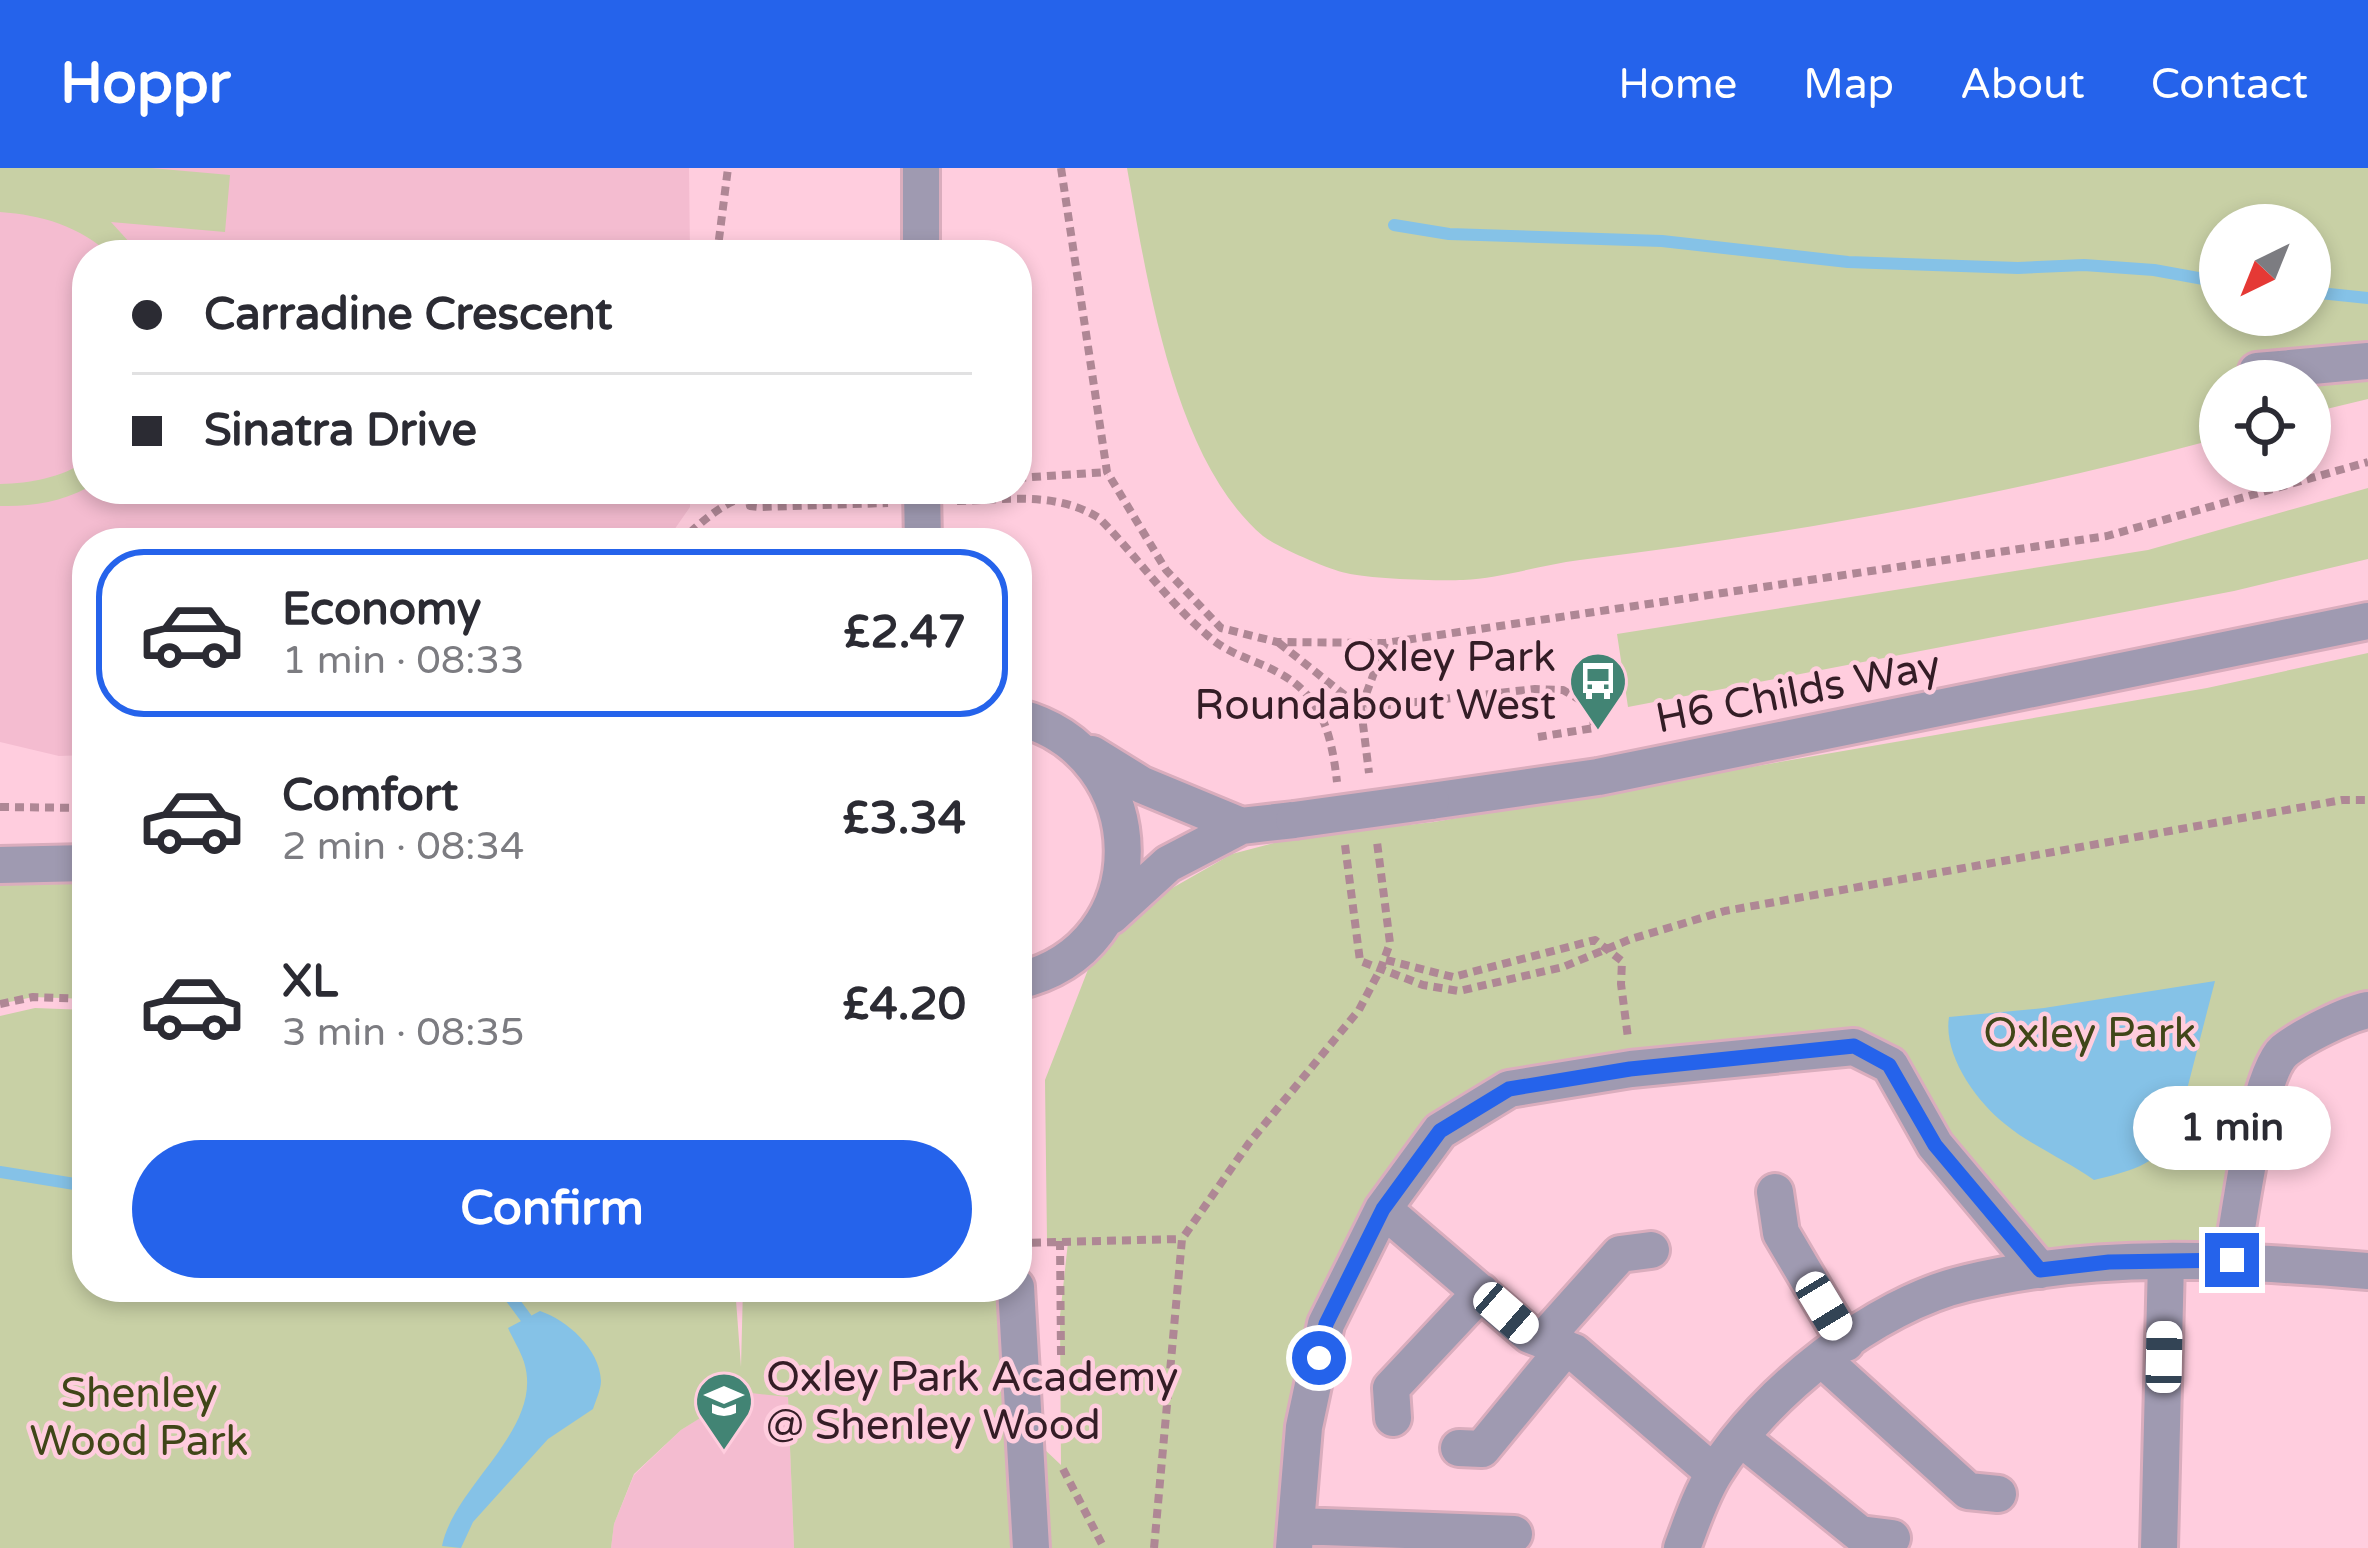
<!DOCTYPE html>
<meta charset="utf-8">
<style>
:root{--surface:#fff;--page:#f7f7f7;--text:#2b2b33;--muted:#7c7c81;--line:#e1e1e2;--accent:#2563eb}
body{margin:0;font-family:"Varela Round",sans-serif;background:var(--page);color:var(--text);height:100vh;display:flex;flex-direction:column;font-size:45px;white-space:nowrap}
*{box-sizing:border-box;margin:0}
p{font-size:39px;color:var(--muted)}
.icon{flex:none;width:66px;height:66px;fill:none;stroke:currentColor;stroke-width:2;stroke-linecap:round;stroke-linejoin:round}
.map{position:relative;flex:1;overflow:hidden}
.sheet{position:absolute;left:72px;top:360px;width:960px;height:774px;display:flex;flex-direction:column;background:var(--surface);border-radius:48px;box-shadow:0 6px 18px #0003}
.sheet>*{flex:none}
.hud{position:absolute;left:72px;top:72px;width:960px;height:264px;border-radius:48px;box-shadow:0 6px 18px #0003;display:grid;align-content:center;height:264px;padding:0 60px;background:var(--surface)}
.needle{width:78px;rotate:223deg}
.buttons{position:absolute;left:2199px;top:36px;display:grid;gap:24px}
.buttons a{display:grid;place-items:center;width:132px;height:132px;border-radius:50%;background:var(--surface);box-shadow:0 6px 18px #0003;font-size:60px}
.end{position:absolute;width:54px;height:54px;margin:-27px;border:15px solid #2563eb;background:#fff;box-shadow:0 0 0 6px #fff}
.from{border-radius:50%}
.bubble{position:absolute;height:84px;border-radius:42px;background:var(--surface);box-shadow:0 6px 18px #0003;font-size:39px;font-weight:700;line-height:84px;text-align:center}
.car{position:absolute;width:36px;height:72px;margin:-36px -18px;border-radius:15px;box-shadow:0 0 9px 3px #0007;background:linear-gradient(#fff 24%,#345 0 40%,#fff 0 76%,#345 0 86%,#fff 0)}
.hud b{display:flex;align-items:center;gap:42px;height:114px;font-size:45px}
.hud b+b{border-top:3px solid var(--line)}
.hud i{width:30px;height:30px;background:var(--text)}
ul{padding:21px 0 0;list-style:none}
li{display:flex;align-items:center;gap:36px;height:168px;margin:0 24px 18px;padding:0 36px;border:6px solid transparent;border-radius:48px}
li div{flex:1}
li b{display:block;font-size:45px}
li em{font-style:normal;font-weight:700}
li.active{border-color:var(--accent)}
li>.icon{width:108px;height:108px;stroke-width:1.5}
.action{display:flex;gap:24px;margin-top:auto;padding:24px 60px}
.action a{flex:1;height:138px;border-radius:72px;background:var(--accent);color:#fff;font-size:48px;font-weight:700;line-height:138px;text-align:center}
header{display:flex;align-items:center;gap:72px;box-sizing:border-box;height:168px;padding:0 60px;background:var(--accent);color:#fff}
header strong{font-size:57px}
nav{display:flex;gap:66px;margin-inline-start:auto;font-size:42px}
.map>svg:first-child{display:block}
.built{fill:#f4bcd0}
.green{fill:#c8d0a5;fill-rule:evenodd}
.water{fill:#85c2e7}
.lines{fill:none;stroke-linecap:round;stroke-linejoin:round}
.stream{stroke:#85c2e7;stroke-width:12}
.minor-casing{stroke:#daadbd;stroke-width:42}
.path{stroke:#af8795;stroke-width:8;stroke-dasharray:9 6;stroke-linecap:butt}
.minor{stroke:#9f9ab1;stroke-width:36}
.minor-bridge-casing{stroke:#daadbd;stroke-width:42;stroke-linecap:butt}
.minor-bridge{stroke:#9f9ab1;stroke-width:36}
.route{stroke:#2563eb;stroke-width:15}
.labels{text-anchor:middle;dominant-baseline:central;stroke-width:9;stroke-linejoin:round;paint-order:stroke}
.poi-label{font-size:42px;fill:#341d26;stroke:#ffcdde;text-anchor:end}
.street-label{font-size:42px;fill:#341d26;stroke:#ffcdde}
.park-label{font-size:42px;fill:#404618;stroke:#ffcdde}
</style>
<header>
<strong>Hoppr</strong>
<nav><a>Home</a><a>Map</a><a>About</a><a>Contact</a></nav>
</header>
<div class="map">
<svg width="2368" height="1380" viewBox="0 0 2368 1380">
<rect width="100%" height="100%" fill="#ffcdde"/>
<path class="built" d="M0 0H689L690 87H87V321H690V339L665 375H87V587L59 588 0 574Z
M742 1223 788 1229 794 1380H611L614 1356 634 1307 681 1262Z"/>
<path class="green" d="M0 0H151L230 7 225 64 111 54 141 87H111C79 58 42 47 0 44Z
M1127 0H2368V231L2310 245V213H2220V270C2010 327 1795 365 1580 392 1541 397 1502 410 1463 412 1436 413 1371 411 1346 405 1328 401 1277 379 1263 368 1173 292 1147 110 1127 0ZM2220 57H2310V147H2220Z
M87 293V320C60 334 30 339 0 338V316C32 315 59 310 87 293Z
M2368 320V391L2234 423 1628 539 1617 466 2148 382Z
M2368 485V842L2281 885 2232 1092 2040 1102 1854 879 1509 921 1440 963 1326 1156 1294 1380H794L788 1229 742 1224 681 1262 634 1306 614 1356 611 1380H0V848L35 840 87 842V1119H735L741 1199 743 1119H1016L1024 1262 1061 1297 1060 1148 1068 1074 1047 1073 1045 912 1089 799 1153 731 1232 686 1293 670 1434 654 2207 520Z
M87 695V831L33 829 0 836V697Z"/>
<path class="water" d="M2215 813 2175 968C2157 997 2127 1004 2094 1012 2066 992 2030 977 2005 956 1976 933 1943 887 1949 849L2044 840Z
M540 1143C567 1152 600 1181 601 1213 601 1221 596 1232 593 1241L548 1271 473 1354 461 1380 442 1378C454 1317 545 1261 524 1194 520 1182 513 1171 508 1160Z"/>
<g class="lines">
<path class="stream" d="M1394 57 1449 66 1662 73 1848 94 2018 100 2084 97 2154 102 2220 114
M2310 124 2368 130
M0 1004 87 1018
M503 1119 526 1150"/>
<defs>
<path id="minor" d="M921 87V0
M2257 203 2368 193
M1017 549C1156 584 1160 781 1017 813
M1092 586 1142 617 1241 658
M1431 633 1598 609 2368 453
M0 697 87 695
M1111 748 1168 696 1241 658 1294 652
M1775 1024 1781 1065 1846 1175
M1383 1041 1530 1167 1574 1184 1714 1305
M2232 1092C2239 1051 2257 907 2284 883 2301 869 2347 846 2368 842
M1016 1119 1031 1380
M1543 1172 1620 1086 1651 1082
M1822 1191 1968 1323 1998 1326
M1393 1250 1391 1220 1481 1124
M1742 1271 1860 1366 1892 1370
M1459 1280 1482 1281 1565 1180
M1297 1358 1514 1366
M1294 1380 1304 1259 1326 1156 1383 1041 1440 963 1509 921 1631 901 1854 879 1890 897 1935 977 2040 1102
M1682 1380C1691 1356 1701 1326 1715 1304 1764 1225 1875 1136 1967 1115 2099 1083 2234 1092 2368 1103
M2159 1380 2166 1093"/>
</defs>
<use href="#minor" class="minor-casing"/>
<path class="path" d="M1061 0 1107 304 1166 402 1221 460 1277 474 1385 475 2107 368 2368 294
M717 87 728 0
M1017 310 1107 304
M747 321 750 338 759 339 888 335
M957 333C1006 332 1056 323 1099 350 1136 387 1166 432 1206 466 1228 487 1254 491 1279 505 1323 528 1332 570 1337 614
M679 375C739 317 751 326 830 321
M1279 475 1361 540 1369 605
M1385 475 1361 540 1535 521 1563 522 1592 539 1594 560 1538 569
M0 639 87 640
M1345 677 1360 793 1423 817 1459 823 1563 799 1631 771 1725 743 2342 632H2368
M1386 792 1453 809 1595 772 1622 793 1621 816 1628 870
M0 836 33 829 87 831
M1060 1073 1061 1188
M1017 1075 1182 1071
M1063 1301 1104 1380
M1154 1380 1182 1071 1249 975 1359 842 1381 800 1390 775 1377 674"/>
<use href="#minor" class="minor"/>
<defs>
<path id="minor-bridge" d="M922 321 923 375
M1294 652 1431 633"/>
</defs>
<use href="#minor-bridge" class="minor-bridge-casing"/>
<use href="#minor-bridge" class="minor-bridge"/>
</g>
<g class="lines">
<path class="route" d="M1319 1190 1326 1156 1383 1041 1440 963 1509 921 1630 901 1854 878 1889 897 1935 977 2040 1102 2109 1094 2232 1092"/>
</g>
<defs>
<symbol id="bus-pin" viewBox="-11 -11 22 30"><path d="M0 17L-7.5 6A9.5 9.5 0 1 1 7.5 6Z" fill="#428474" stroke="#ffcdde"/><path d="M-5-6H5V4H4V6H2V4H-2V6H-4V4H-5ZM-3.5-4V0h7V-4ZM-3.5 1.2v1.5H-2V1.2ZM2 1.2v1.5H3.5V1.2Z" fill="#fff"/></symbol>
<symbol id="school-pin" viewBox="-11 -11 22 30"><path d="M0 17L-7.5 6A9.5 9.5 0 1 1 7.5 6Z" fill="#428474" stroke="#ffcdde"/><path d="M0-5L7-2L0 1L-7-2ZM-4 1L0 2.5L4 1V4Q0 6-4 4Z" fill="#fff"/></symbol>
</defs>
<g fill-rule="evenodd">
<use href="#bus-pin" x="1565" y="480" width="66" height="90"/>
<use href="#school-pin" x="691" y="1200" width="66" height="90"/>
</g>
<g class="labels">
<g class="poi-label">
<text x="1556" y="489">Oxley Park<tspan x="1556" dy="48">Roundabout West</tspan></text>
<text x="766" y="1209" text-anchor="start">Oxley Park Academy<tspan x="766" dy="48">@ Shenley Wood</tspan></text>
</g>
<g class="street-label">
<text transform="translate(1798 524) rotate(-11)">H6 Childs Way</text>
</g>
<g class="park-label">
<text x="2090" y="865">Oxley Park</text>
<text x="139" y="1225">Shenley<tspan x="139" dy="48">Wood Park</tspan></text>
</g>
</g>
</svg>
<div class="buttons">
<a><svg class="needle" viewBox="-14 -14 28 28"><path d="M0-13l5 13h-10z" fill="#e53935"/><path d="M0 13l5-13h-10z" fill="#7c7c81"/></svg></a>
<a><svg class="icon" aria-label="locate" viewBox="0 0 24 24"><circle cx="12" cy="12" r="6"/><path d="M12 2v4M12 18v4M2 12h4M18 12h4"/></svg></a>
</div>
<i class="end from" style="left:1319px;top:1190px"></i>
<i class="end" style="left:2232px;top:1092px"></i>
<div class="bubble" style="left:2133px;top:918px;width:198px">1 min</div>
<i class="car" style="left:1824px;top:1138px;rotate:149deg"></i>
<i class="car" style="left:1506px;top:1145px;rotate:131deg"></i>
<i class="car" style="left:2164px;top:1189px;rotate:1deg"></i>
<div class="hud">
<b><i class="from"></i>Carradine Crescent</b>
<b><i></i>Sinatra Drive</b>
</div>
<section class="sheet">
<ul>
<li class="active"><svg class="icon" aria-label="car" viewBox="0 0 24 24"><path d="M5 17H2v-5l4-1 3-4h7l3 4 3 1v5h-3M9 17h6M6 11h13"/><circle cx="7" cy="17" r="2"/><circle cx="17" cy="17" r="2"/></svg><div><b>Economy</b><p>1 min · 08:33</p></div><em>£2.47</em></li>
<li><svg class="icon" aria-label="car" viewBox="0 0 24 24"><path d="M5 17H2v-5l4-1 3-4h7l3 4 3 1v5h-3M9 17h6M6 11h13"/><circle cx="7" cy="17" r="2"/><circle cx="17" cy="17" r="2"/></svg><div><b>Comfort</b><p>2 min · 08:34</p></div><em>£3.34</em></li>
<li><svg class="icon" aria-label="car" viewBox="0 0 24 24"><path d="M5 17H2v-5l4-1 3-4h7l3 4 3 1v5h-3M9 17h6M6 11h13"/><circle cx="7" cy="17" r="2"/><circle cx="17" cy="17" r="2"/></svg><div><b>XL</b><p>3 min · 08:35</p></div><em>£4.20</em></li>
</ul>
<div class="action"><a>Confirm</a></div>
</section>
</div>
